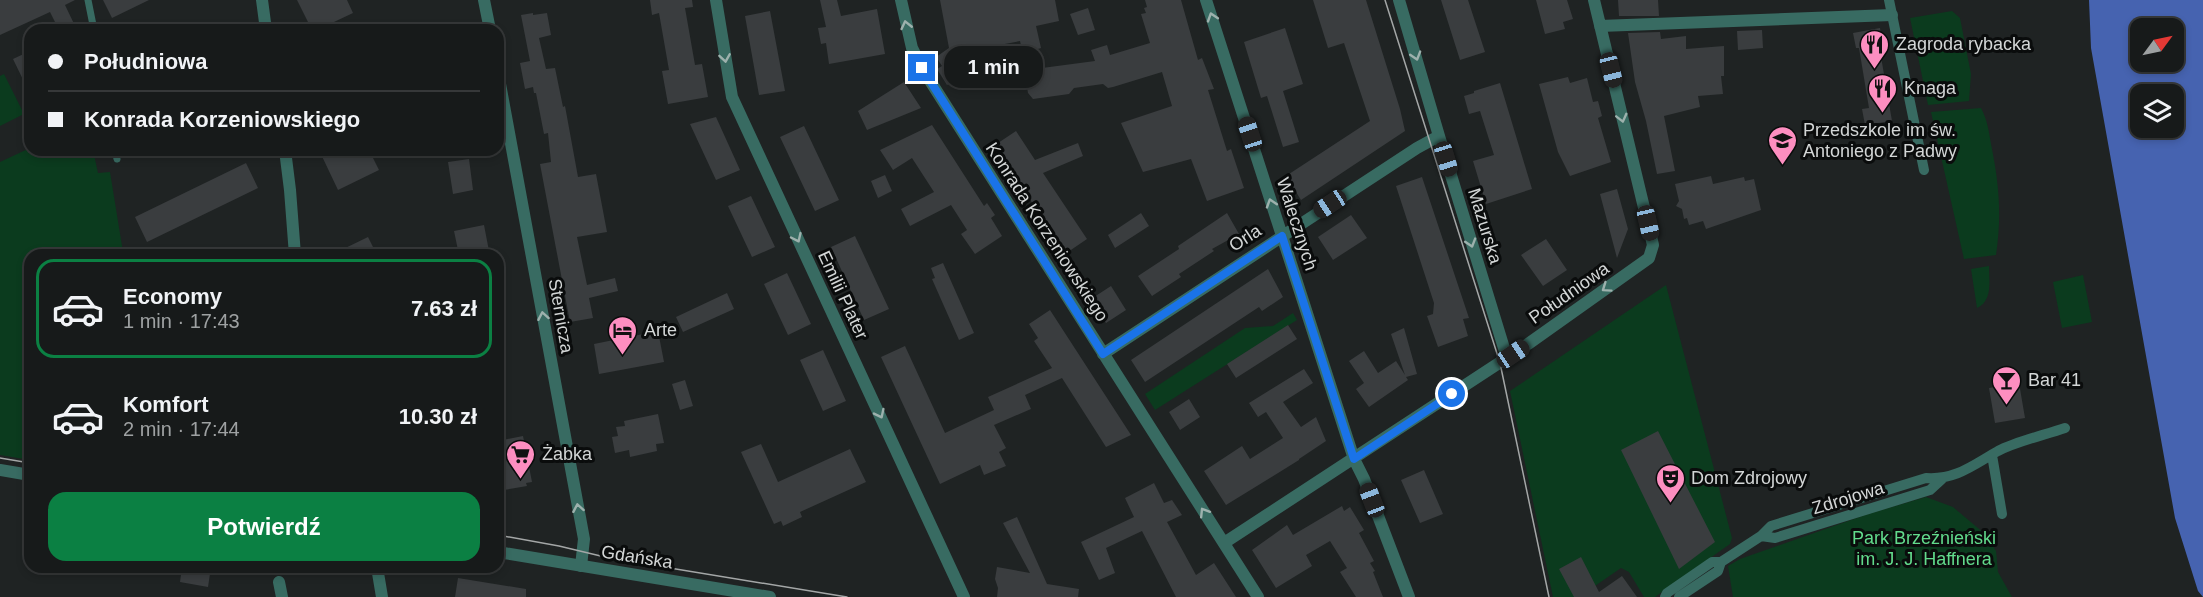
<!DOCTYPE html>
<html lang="pl">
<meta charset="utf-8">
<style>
:root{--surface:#171a1a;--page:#242727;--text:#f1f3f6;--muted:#9ea1a2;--line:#363839;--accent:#0b8043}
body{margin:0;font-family:Arial,sans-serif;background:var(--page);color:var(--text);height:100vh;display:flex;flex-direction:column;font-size:22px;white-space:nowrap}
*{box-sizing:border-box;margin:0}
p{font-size:20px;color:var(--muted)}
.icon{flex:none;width:33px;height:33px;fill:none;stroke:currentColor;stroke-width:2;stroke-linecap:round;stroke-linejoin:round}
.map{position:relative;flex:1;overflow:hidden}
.drawer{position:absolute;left:24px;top:249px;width:480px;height:324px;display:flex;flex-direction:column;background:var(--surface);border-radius:18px;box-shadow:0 3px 9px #0003,0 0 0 2px var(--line)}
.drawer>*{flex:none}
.hud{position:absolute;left:24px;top:24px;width:480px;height:132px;border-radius:18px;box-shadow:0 3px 9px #0003,0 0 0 2px var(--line);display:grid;align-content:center;height:132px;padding:0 24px;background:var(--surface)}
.needle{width:39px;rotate:57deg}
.controls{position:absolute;left:2130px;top:18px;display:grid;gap:12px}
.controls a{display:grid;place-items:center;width:54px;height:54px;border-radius:12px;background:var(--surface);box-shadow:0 3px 9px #0003,0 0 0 2px var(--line);font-size:30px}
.end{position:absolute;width:27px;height:27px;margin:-14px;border:8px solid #1a73e8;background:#fff;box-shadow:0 0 0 3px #fff}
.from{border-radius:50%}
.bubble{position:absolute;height:42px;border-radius:18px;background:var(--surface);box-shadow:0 3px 9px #0003,0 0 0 2px var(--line);font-size:20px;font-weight:600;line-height:42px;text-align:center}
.car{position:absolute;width:18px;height:36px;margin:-18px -9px;border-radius:8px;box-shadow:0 0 4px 2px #0007;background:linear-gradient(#222 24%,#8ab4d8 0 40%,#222 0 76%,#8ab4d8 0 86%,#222 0)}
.hud b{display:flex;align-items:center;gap:21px;height:57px;font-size:22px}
.hud b+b{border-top:2px solid var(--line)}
.hud i{width:15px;height:15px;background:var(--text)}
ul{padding:10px 0 0;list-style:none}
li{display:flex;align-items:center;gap:18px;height:99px;margin:0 12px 9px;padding:0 12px;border:3px solid transparent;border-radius:18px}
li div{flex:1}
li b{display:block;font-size:22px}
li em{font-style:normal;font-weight:600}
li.current{border-color:var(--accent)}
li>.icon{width:54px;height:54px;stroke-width:1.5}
.action{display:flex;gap:12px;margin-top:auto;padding:12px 24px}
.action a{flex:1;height:69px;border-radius:18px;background:var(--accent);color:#fff;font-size:24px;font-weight:600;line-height:69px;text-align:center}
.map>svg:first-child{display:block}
.green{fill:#0b3b1e}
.water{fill:#4663b0;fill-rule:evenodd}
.building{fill:#3a3d3f}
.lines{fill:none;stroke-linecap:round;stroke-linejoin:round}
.service{stroke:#386b62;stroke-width:7}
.pedestrian{stroke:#386b62;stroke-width:10}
.minor{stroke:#386b62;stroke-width:12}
.tertiary{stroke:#386b62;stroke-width:12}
.tram{stroke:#a4a7a7;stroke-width:1.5}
.oneway{stroke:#9db1ad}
.route{stroke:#1a73e8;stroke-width:8}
.labels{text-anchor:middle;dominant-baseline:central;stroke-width:6;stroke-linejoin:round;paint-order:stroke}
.poi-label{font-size:18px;fill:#d3d6d6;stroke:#0a0c0c;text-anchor:start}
.street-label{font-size:18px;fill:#d3d6d6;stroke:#0a0c0c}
.park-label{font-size:18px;fill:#62db8c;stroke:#0a0c0c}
</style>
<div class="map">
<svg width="2203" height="597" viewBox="0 0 2203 597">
<rect width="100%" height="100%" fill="#1f2323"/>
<path class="green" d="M1952 11 1960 18 1971 74 1969 101 1928 105 1910 18Z
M4 74 24 114 0 126V76Z
M1981 108C1987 119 1989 131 1991 144 1999 183 2002 215 1996 255L1964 259 1931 112Z
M30 148V150H93L98 173 110 172 123 252 126 255H30V460L0 455V162Z
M1989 266C1989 281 1993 301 1977 308L1971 269Z
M2083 275 2092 322 2062 328 2053 282Z
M1666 285 1732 538 1730 544 1655 597H1644L1629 572 1621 568 1579 597H1553L1510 391Z
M1293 313 1297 320 1155 410 1145 394 1245 328 1273 326Z
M1926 497 1953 507 1985 534 1996 551 1998 572 2012 597H1733L1728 566 1740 559 1868 514Z"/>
<path class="water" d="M2089 0H2203V597L2198 591 2175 518 2091 48ZM2140 28H2174V62H2140ZM2140 94H2174V128H2140Z"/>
<path class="building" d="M0 0H75L65 5 77 30H59L50 12 0 35Z
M103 0H149L112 18Z
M297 0H347L353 13 317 30H312Z
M650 0H692L693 7 685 8 695 65 702 64 708 97 668 104 662 71 669 70 659 13 652 15Z
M820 0H837L841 16 877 9 885 54 829 64 826 43 821 44 818 28 826 27Z
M940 0H1055L1059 21 1036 26 1041 48 1023 54 1020 41 968 51 983 73 959 90 953 81 947 85 937 69 942 66 936 57 949 48Z
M1145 0H1181L1198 60 1202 58 1214 89 1208 90 1227 151 1231 149 1244 188 1207 201 1191 159 1143 172 1121 123 1172 106 1162 72 1113 87 1108 88 1103 84 1074 88 1069 94 1033 99 1028 93 1026 81 1028 78 1027 70 1095 61 1091 50 1107 45 1110 55 1150 43 1141 14 1146 13 1144 8 1147 7Z
M1313 0H1366L1400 109 1405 131 1301 200 1286 176 1370 121 1344 43 1328 48Z
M1441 0H1468L1485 52 1460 60Z
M1536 0H1567L1573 19 1563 22 1565 29 1545 34Z
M1618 0H1658L1659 16H1619Z
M1088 8 1095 30 1078 35 1070 14Z
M770 11 785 91 759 95 745 16Z
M533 13V15L547 13 551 35 539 38 546 69 555 68 563 107 565 106 578 177 596 174 607 232 577 237 587 285 615 278 618 291 589 298 593 318 570 322 540 164 551 162 548 133 544 134 536 93H534L533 87 525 89 520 63 530 61 521 15Z
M1285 28 1303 84 1283 91 1299 142 1283 147 1267 96 1261 98 1244 42Z
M1880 28 1882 44 1879 45 1892 121 1865 125 1862 109 1869 108 1859 48H1856L1853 33Z
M1762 30 1763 48 1738 50 1737 31Z
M1660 32 1661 39 1686 36V49L1724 46V76H1721L1723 94 1698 96 1700 107 1664 116 1675 171 1657 174 1646 121 1635 82 1628 33Z
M30 51V94L13 59Z
M1568 77 1570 83 1587 78 1593 102 1598 101 1602 116 1598 118 1611 162 1570 176 1558 152 1539 84Z
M904 82 921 108 867 130 858 111Z
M1500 83 1532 189 1486 204 1473 161 1494 155 1480 111 1469 114 1464 96 1474 93V91Z
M716 117 740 170 716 180 690 124Z
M932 125 984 206 987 203 995 215 991 218 1002 236 975 254 961 234 967 230 951 205 910 226 901 209 934 192 912 158 893 170 880 150Z
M804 126 839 200 815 211 780 137Z
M1016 131 1035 160 1078 143 1083 156 1043 173 1087 239 1065 254 995 145Z
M319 150H369L379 170 338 190Z
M469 159 473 190 453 194 448 162Z
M246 163 258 188 147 242 135 217Z
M885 175 892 191 878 198 871 181Z
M1711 176 1713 184 1744 177 1745 181 1754 179 1761 210 1706 229 1703 221 1689 225 1687 218 1684 219 1682 209 1676 206 1679 201 1675 184Z
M1422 177 1469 318 1463 319 1468 336 1438 347 1427 316 1433 314 1434 303 1396 186Z
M1617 189 1628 229 1617 258 1600 194Z
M751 196 775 247 752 257 728 206Z
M1141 213 1149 226 1115 248 1108 235Z
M1227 213 1239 234 1212 249 1214 251 1179 274 1181 277 1152 296 1138 276 1179 249 1178 246Z
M1351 215 1367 238 1333 260 1318 237Z
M484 225 489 251 459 255 454 231Z
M855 236 889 309 864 320 831 247Z
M368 237 377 255H331Z
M1546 239 1567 270 1543 286 1521 255Z
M943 263 974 333 959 340 932 279 935 278 931 268Z
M1268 269 1283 297 1262 311 1259 307 1145 382 1131 360Z
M787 273 811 324 788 335 764 284Z
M1111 286 1126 310 1106 323 1091 299Z
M727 293 734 309 683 332 676 317Z
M1050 310 1131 435 1106 447 1062 378 1025 395 1031 409 994 425 1006 448 999 452 1006 466 984 475 980 465 940 484 881 357 905 346 945 433 994 410 988 397 1052 368 1034 341 1038 338 1029 324Z
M1288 325 1297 339 1236 378 1227 364Z
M1404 328 1417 374 1406 377 1408 380 1369 407 1356 389 1364 383 1349 361 1364 351 1378 373 1396 361 1405 375 1391 334Z
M658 331 664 362 599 374 594 344Z
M823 350 846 401 823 411 800 360Z
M1304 369 1313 383 1283 402 1301 427 1316 417 1326 441 1299 459V460L1226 505 1204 471 1242 446 1250 459 1283 438 1266 412 1258 417 1249 403Z
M685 380 693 406 680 410 672 384Z
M2019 383 2025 418 1995 423 1989 388Z
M1189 399 1200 417 1180 430 1169 412Z
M658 414 664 443 656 444 657 451 630 457 629 450 615 453 612 437 618 436 616 427 625 426 624 421Z
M1658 431 1715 542 1679 569 1621 450Z
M523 436 532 482 526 483 527 486 504 490 503 488 498 489V441Z
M761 444 778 482 850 449 866 482 800 512 802 517 783 526 781 521 774 524 741 452Z
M1424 470 1443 514 1420 523 1401 480Z
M1154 483 1164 503 1172 500 1182 515 1167 522 1196 575 1214 563 1236 597H1176L1142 531 1106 548 1115 573 1099 580 1081 542 1134 517 1125 498Z
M1342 506 1344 511 1350 507 1364 530 1359 533 1374 561 1370 563 1375 571 1373 572 1383 597H1356L1340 572 1347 568 1330 541 1306 555 1312 566 1276 588 1252 550 1287 525 1293 535Z
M1017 517 1047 584 1079 589 1078 597H997L998 588 995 579 997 567 1030 573 1003 523Z
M1581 557 1599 592 1622 576 1637 597H1574L1559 569Z
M182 567H211L208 587 180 582Z
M458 578 526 589V597H455Z"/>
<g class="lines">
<path class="service" d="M88 0 94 30
M115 150 117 159"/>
<path class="pedestrian" d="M1889 0 1924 170
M1992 455 2002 514
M1761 536 1775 538 1930 490 1942 479
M1665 597 1667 593 1712 562H1721L1761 536 1771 526 1926 478C1956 480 1973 465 1998 451 2017 441 2045 435 2065 428
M1679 597 1718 571 1721 562"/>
<path class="minor" d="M262 0 266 30
M484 0 490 30
M716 0 732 97 964 597
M901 0 912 48 922 68 1258 597
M1206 0 1354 459 1364 479 1409 597
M1399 0 1439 136 1507 358
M1600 26 1892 15
M498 73 584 539 581 566
M285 150 290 190 295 255
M1103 354 1417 148 1439 136
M1224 543 1528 344 1649 258 1653 245 1594 0
M377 567 382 597
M279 582 282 597"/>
<path class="tertiary" d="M0 470 30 475
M498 552 770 597"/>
<path class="tram" d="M1385 0 1500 363 1549 597
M0 458 30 463
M498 535 559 546 609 558 847 597"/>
</g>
<defs><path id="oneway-chevron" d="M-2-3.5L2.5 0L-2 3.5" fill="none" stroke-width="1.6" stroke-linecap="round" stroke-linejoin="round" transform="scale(1.5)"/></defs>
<g class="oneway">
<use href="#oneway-chevron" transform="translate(1212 17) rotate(-108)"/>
<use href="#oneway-chevron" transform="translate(906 25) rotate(-103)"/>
<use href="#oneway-chevron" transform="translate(1416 56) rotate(73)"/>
<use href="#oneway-chevron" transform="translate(725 58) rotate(81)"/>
<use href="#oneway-chevron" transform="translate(1622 118) rotate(76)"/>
<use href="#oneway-chevron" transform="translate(1271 203) rotate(-108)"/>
<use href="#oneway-chevron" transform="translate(797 238) rotate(65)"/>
<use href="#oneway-chevron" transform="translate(1471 243) rotate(73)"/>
<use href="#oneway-chevron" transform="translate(1606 288) rotate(145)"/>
<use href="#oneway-chevron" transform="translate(543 316) rotate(-100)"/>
<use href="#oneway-chevron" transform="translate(880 414) rotate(64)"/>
<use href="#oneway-chevron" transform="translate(578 508) rotate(-100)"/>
<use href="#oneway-chevron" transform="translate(1204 512) rotate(-122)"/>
</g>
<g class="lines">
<path class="route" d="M922 68 1103 354 1282 236 1354 459 1452 394"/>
</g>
<defs>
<symbol id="restaurant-pin" viewBox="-11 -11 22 30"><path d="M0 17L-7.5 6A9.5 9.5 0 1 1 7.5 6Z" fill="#fd8ec0" stroke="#0a0c0c"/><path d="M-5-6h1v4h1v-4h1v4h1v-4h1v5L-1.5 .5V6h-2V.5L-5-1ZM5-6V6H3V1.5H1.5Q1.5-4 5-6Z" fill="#111"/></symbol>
<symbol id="school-pin" viewBox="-11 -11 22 30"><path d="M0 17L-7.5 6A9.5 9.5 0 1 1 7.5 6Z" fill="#fd8ec0" stroke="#0a0c0c"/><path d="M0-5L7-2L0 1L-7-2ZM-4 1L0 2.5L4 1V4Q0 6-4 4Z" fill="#111"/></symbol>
<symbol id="hotel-pin" viewBox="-11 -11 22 30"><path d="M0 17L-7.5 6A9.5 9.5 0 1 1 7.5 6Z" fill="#fd8ec0" stroke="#0a0c0c"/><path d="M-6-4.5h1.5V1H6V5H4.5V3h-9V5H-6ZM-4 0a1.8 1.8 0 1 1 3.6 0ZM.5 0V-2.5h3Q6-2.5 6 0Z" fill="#111"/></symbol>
<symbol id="bar-pin" viewBox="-11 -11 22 30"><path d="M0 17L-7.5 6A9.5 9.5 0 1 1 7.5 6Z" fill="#fd8ec0" stroke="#0a0c0c"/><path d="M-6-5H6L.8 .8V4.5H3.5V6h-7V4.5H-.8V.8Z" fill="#111"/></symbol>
<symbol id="supermarket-pin" viewBox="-11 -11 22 30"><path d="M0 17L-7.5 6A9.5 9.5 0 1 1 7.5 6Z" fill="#fd8ec0" stroke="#0a0c0c"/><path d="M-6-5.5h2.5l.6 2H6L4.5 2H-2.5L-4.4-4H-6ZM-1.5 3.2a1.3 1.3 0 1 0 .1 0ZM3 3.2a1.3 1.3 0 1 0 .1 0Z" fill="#111"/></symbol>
<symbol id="theatre-pin" viewBox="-11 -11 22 30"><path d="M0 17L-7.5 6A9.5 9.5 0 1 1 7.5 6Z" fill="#fd8ec0" stroke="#0a0c0c"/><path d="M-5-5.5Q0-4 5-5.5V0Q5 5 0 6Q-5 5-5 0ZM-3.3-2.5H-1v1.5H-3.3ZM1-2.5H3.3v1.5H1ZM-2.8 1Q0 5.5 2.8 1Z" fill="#111"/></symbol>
</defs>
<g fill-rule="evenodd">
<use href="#restaurant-pin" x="1858" y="28" width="33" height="45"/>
<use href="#restaurant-pin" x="1866" y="72" width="33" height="45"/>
<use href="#school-pin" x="1766" y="124" width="33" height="45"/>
<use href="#hotel-pin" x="606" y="314" width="33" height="45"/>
<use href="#bar-pin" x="1990" y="364" width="33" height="45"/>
<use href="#supermarket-pin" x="504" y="438" width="33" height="45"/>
<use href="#theatre-pin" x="1654" y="462" width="33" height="45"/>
</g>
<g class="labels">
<g class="poi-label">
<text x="1896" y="44">Zagroda rybacka</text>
<text x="1904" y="88">Knaga</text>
<text x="1803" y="130">Przedszkole im św.<tspan x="1803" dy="21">Antoniego z Padwy</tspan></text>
<text x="644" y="330">Arte</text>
<text x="2028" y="380">Bar 41</text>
<text x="542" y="454">Żabka</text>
<text x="1691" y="478">Dom Zdrojowy</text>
</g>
<g class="street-label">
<text transform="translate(1297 224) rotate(72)">Walecznych</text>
<text transform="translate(1485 226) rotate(73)">Mazurska</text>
<text transform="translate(1047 232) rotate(57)">Konrada Korzeniowskiego</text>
<text transform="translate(1245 238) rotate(-33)">Orla</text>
<text transform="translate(1569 293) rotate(-35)">Południowa</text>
<text transform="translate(843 295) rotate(65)">Emilii Plater</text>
<text transform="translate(561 316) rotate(80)">Sternicza</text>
<text transform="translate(1848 498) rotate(-17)">Zdrojowa</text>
<text transform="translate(637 557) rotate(9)">Gdańska</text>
</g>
<g class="park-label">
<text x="1924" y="538">Park Brzeźnieński<tspan x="1924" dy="21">im. J. J. Haffnera</tspan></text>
</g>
</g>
</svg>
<div class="controls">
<a><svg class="needle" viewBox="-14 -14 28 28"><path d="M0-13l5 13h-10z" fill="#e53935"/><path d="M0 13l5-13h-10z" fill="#9ea1a2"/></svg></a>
<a><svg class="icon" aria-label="layers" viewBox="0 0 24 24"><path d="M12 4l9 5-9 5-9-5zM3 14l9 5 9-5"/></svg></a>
</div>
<i class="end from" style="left:1452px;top:394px"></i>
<i class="end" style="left:922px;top:68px"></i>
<div class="bubble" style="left:944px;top:46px;width:99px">1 min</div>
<i class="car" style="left:1611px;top:70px;rotate:166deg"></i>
<i class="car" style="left:1250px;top:134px;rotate:342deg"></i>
<i class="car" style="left:1446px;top:159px;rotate:163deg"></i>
<i class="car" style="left:1330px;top:204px;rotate:237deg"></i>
<i class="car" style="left:1648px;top:223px;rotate:167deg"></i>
<i class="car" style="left:1513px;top:354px;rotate:56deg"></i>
<i class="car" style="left:1372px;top:500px;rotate:339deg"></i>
<div class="hud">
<b><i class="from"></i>Południowa</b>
<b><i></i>Konrada Korzeniowskiego</b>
</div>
<section class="drawer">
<ul>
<li class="current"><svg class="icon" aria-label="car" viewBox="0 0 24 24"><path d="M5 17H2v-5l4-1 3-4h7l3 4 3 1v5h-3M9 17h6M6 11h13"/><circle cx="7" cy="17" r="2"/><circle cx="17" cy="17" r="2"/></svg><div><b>Economy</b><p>1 min · 17:43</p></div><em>7.63 zł</em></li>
<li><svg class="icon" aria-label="car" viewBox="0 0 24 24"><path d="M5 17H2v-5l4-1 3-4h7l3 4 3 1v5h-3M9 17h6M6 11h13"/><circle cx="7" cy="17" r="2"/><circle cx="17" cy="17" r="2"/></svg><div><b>Komfort</b><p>2 min · 17:44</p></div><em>10.30 zł</em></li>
</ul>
<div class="action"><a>Potwierdź</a></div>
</section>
</div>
